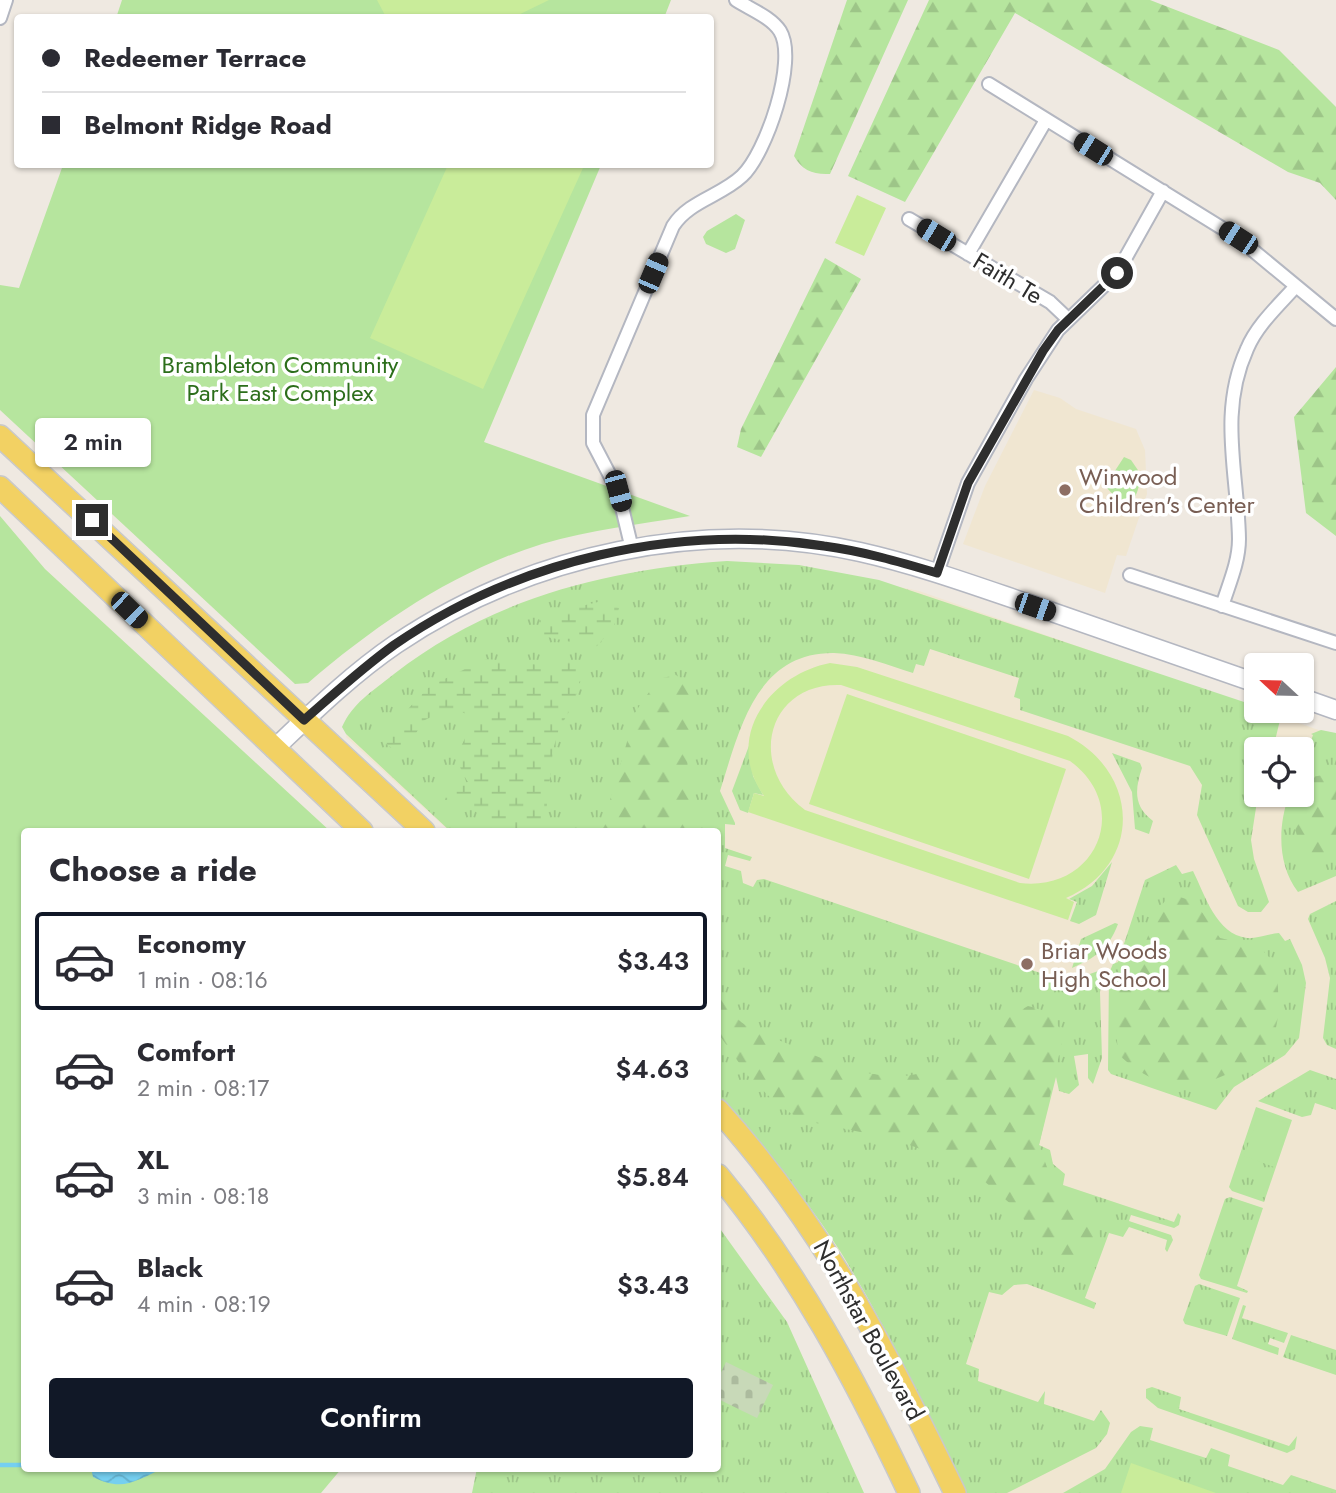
<!DOCTYPE html>
<meta charset="utf-8">
<style>
:root{--surface:#fff;--page:#f2f2f3;--text:#2b2b33;--muted:#7c7c81;--line:#e1e1e2;--accent:#111827}
body{margin:0;font-family:Jost,sans-serif;background:var(--page);color:var(--text);height:100vh;display:flex;flex-direction:column;font-size:26px;white-space:nowrap}
*{box-sizing:border-box;margin:0}
p{font-size:23px;color:var(--muted)}
.icon{flex:none;width:38px;height:38px;fill:none;stroke:currentColor;stroke-width:2;stroke-linecap:round;stroke-linejoin:round}
.map{position:relative;flex:1;overflow:hidden}
.sheet{position:absolute;left:21px;top:828px;width:700px;height:644px;display:flex;flex-direction:column;background:var(--surface);border-radius:7px;box-shadow:0 2px 5px #0004}
.sheet>*{flex:none}
.hud{position:absolute;left:14px;top:14px;width:700px;height:154px;border-radius:7px;box-shadow:0 2px 5px #0004;display:grid;align-content:center;height:154px;padding:0 28px;background:var(--surface)}
.needle{width:46px;rotate:292deg}
.buttons{position:absolute;left:1244px;top:653px;display:grid;gap:14px}
.buttons a{display:grid;place-items:center;width:70px;height:70px;border-radius:7px;background:var(--surface);box-shadow:0 2px 5px #0004;font-size:35px}
.end{position:absolute;width:32px;height:32px;margin:-16px;border:9px solid #2e2e2e;background:#fff;box-shadow:0 0 0 4px #fff}
.from{border-radius:50%}
.bubble{position:absolute;height:49px;border-radius:7px;background:var(--surface);box-shadow:0 2px 5px #0004;font-size:23px;font-weight:600;line-height:49px;text-align:center}
.car{position:absolute;width:21px;height:42px;margin:-21px -10px;border-radius:9px;box-shadow:0 0 5px 2px #0007;background:linear-gradient(#222 24%,#8ab4d8 0 40%,#222 0 76%,#8ab4d8 0 86%,#222 0)}
.hud b{display:flex;align-items:center;gap:24px;height:66px;font-size:26px}
.hud b+b{border-top:2px solid var(--line)}
.hud i{width:18px;height:18px;background:var(--text)}
ul{padding:0;list-style:none}
li{display:flex;align-items:center;gap:21px;height:98px;margin:0 14px 10px;padding:0 14px;border:4px solid transparent;border-radius:7px}
li div{flex:1}
li b{display:block;font-size:26px}
li em{font-style:normal;font-weight:600}
li.current{border-color:var(--accent)}
li>.icon{width:63px;height:63px;stroke-width:1.5}
h2{padding:0 28px;font-size:32px;line-height:84px}
.action{display:flex;gap:14px;margin-top:auto;padding:14px 28px}
.action a{flex:1;height:80px;border-radius:7px;background:var(--accent);color:#fff;font-size:28px;font-weight:600;line-height:80px;text-align:center}
.map>svg:first-child{display:block}
.education{fill:#f0e6d1;fill-rule:evenodd}
.grass{fill:url(#grass-tufts)}
.forest{fill:url(#forest-firs)}
.wetland{fill:url(#wetland-marsh)}
.cemetery{fill:url(#cemetery-stones)}
.park{fill:#b6e59e}
.pitch{fill:#c9ec9a;fill-rule:evenodd}
.water{fill:url(#water-waves)}
.lines{fill:none;stroke-linecap:round;stroke-linejoin:round}
.stream{stroke:#75cff0;stroke-width:4.5}
.minor-casing{stroke:#b4b7c1;stroke-width:16}
.secondary-casing{stroke:#b4b7c1;stroke-width:21}
.primary-casing{stroke:#c9c9c9;stroke-width:24}
.minor{stroke:#fff;stroke-width:12}
.secondary{stroke:#fff;stroke-width:18}
.primary{stroke:#f2d163;stroke-width:21}
.route{stroke:#2e2e2e;stroke-width:9}
.education-dot{fill:#8d6e63;stroke:#fff;stroke-width:2.5}
.labels{text-anchor:middle;dominant-baseline:central;stroke-width:7;stroke-linejoin:round;paint-order:stroke}
.street-label{font-size:24px;fill:#2e2e2e;stroke:#fff}
.park-label{font-size:24px;fill:#2c6e1b;stroke:#fff}
.education-label{font-size:24px;fill:#785e54;stroke:#fff;text-anchor:start}
</style>
<div class="map">
<svg width="1336" height="1493" viewBox="0 0 1336 1493">
<defs>
<pattern id="grass-tufts" width="24" height="20" patternUnits="userSpaceOnUse" patternTransform="scale(1.75)"><rect width="24" height="20" fill="#b6e59e"/><path d="M3 7l-1-3M5 7V3M7 7l1-3M15 17l-1-3M17 17v-4M19 17l1-3" fill="none" stroke="#9dc588"/></pattern>
<pattern id="forest-firs" width="22" height="20" patternUnits="userSpaceOnUse" patternTransform="scale(1.75)"><rect width="22" height="20" fill="#b6e59e"/><path d="M5 1l3.5 6h-7zM16 11l3.5 6h-7z" fill="#9dc588"/></pattern>
<pattern id="wetland-marsh" width="20" height="14" patternUnits="userSpaceOnUse" patternTransform="scale(1.75)"><rect width="20" height="14" fill="#b6e59e"/><path d="M1 5h8M5 5V1M11 12h8M15 12V8" fill="none" stroke="#9dc588"/></pattern>
<pattern id="cemetery-stones" width="16" height="16" patternUnits="userSpaceOnUse" patternTransform="scale(1.75)"><rect width="16" height="16" fill="#c8d9b8"/><path d="M2 7V4a2 2 0 0 1 4 0v3zM10 15v-3a2 2 0 0 1 4 0v3z" fill="#acbb9e"/></pattern>
<pattern id="water-waves" width="16" height="10" patternUnits="userSpaceOnUse" patternTransform="scale(1.75)"><rect width="16" height="10" fill="#75cff0"/><path d="M0 5q4-4 8 0t8 0" fill="none" stroke="#66b2ce"/></pattern>
</defs>
<rect width="100%" height="100%" fill="#efe9e1"/>
<path class="education" d="M1034 390 1060 398 1076 409 1136 429 1145 450 1147 494 1126 556 1117 555 1105 593 963 544 985 486Z
M795 566 919 591 1336 736V1493H966L881 1323 817 1221 753 1135 718 1097V831H449L346 737 353 710ZM1256 749H1302V794H1256Z"/>
<path class="grass" d="M727 561 799 565 879 580 1256 706V710L1267 711 1275 721 1280 720 1273 749H1256L1258 795 1251 840 1254 859 1269 902 1261 912H1248L1238 906 1197 815 1202 785 1190 766 1020 710V699L1014 697 1019 678 930 649 924 666 916 664 913 673C888 665 861 654 834 653 755 652 739 732 720 791L735 823V825L725 824V848L752 857 750 861 728 855 725 866 741 871 743 883 753 887 757 880 764 879 1067 982 1104 969 1100 992 1102 1058 1093 1084 1088 1078V1054L1074 1056 1079 1085 1069 1094 1059 1091 1056 1077 1039 1145 1050 1150 1053 1164 1065 1174 1063 1185 1174 1222 1178 1213 1181 1216 1179 1225 1174 1228 1131 1215 1129 1221 1171 1235 1173 1240 1167 1252 1165 1249 1167 1240 1129 1227 1123 1237 1109 1233 1085 1298 1096 1303 1094 1309 1027 1284 1014 1285 1002 1295 989 1292 966 1364 979 1369 978 1381 1038 1402 1045 1391 1044 1404 1094 1421 1101 1410 1110 1423 1107 1434 1096 1448 1007 1493H967C926 1412 888 1328 840 1251 804 1195 762 1145 718 1095V831H450L346 734 342 727C353 703 370 693 394 674 490 599 608 569 727 561Z
M1321 730 1336 733V876L1298 892C1277 864 1278 826 1289 795L1302 794V753L1307 752 1313 735 1311 734Z
M750 743 753 776 763 795 754 793 748 813 740 810 732 791Z
M1112 753 1140 763 1142 768C1135 789 1133 806 1153 821L1149 834 1135 829 1132 792Z
M1112 862 1096 915 1079 924 1070 921 1077 902 1069 899 1092 886Z
M1176 865 1182 874 1193 871C1205 895 1216 934 1247 938 1258 939 1268 934 1279 933L1285 941 1290 939 1302 965 1306 983 1299 1038 1285 1055 1234 1087 1216 1110 1111 1074 1108 1070 1109 973 1113 964 1118 962 1145 880Z
M1336 901V1049L1327 1045 1323 1038 1330 978 1325 958 1308 919 1310 914Z
M1115 923 1118 924C1108 950 1096 957 1072 968L1081 939Z
M1310 1070 1336 1079V1110L1315 1103 1311 1115 1302 1117 1258 1101Z
M1256 1107 1292 1120 1264 1202 1232 1191 1229 1187Z
M1230 1197 1263 1208 1237 1286 1248 1291 1247 1293 1201 1279 1199 1275 1225 1199Z
M718 1226 787 1322 864 1493H472L477 1468H718Z
M1199 1284 1240 1298 1227 1336 1185 1324 1183 1320 1195 1286Z
M1243 1305 1246 1306 1242 1318 1288 1333 1284 1343 1270 1338 1268 1344 1279 1348 1278 1355 1232 1339Z
M1291 1335 1336 1350V1375L1283 1357Z
M1152 1387 1181 1397 1179 1409 1289 1446 1297 1436 1295 1449 1287 1453 1158 1408 1146 1398V1389Z
M1140 1426 1153 1428 1150 1440 1206 1458 1211 1448 1230 1455 1228 1466 1283 1485 1291 1475 1336 1490V1493H1063L1105 1469 1131 1432Z"/>
<path class="forest" d="M847 0H908L830 174C813 175 802 170 794 156Z
M929 0H1150L1279 50 1336 107V200L1320 183 1288 172 1015 13 905 202 848 176Z
M825 258 861 279 761 457 737 447 741 429Z
M1336 367V536L1306 513 1294 417Z
M676 675 696 690C685 738 685 783 694 831H601L636 711 658 679Z
M1333 773 1336 775V858L1315 857 1301 852 1295 828V795L1302 794V779Z
M1171 894 1195 902 1220 938 1259 947 1277 965 1279 1012 1272 1048C1216 1084 1174 1107 1118 1054L1114 999 1122 977 1139 958 1160 907Z
M718 995C743 1033 756 1029 795 1047 841 1067 895 1091 944 1064 974 1047 998 1022 1028 1006 1047 1010 1057 1019 1063 1037L1039 1145 1053 1184 1095 1220 1100 1237 1084 1264 1069 1270 1045 1256 1019 1211 984 1181 940 1156 890 1138 801 1120 777 1104 749 1077 718 1033Z"/>
<path class="wetland" d="M602 601 619 608 611 637H605L596 647 542 636 539 620 553 613Z
M486 659 548 666 569 662 584 669 574 703 559 729 553 750 544 831H495L480 818 472 805 436 797 441 789 468 782C446 748 468 749 472 715L447 709 423 721 407 749 401 754 383 742 387 733 410 718 406 711 430 686Z"/>
<path class="cemetery" d="M726 1362 773 1385 757 1418 718 1399V1379Z"/>
<path class="park" d="M122 0H671L664 18H116Z
M63 165H601L484 442 690 516C640 524 591 530 542 544 454 571 377 624 308 683L295 684 0 410V285L19 288Z
M736 214 745 220 735 249 726 253 706 244 703 237 707 231Z
M1124 457 1131 460 1142 476C1137 489 1138 503 1122 504L1105 486Z
M0 516 45 569 330 831H24V1468H342L321 1493H0Z
M1259 1114 1288 1124 1274 1167 1244 1156Z"/>
<path class="pitch" d="M377 0H549L514 17H386Z
M576 165 583 168 483 389 370 338 448 165Z
M857 195 886 208 864 256 835 243Z
M830 663 857 667 1068 736C1140 773 1143 865 1066 898L1074 902 1068 920 748 812 754 793 764 796C723 738 769 675 830 663ZM841 685 1070 761C1133 807 1096 892 1020 883L805 810C746 766 767 682 841 685Z
M847 694 1066 769 1029 879 809 804Z
M1131 1463 1216 1493H1121Z"/>
<path class="water" d="M91 1468H163C136 1481 122 1492 93 1477Z"/>
<g class="lines">
<path class="stream" d="M0 1465H24"/>
<defs>
<path id="minor" d="M0 18 6 0
M989 84 1238 238 1336 319
M909 219 1050 302 1068 319
M968 254 1046 120
M632 549 618 491 593 443V415L673 226C689 201 721 196 742 176 766 154 798 60 780 31 771 17 750 9 736 0
M937 573 968 483 1026 379 1058 330 1117 273 1163 191
M1130 575 1336 643
M1222 606C1229 584 1239 562 1239 539 1238 473 1218 413 1247 349 1257 325 1279 305 1296 286"/>
<path id="secondary" d="M1302 698 1336 710
M274 749C313 712 352 674 396 644 530 554 702 517 860 552 918 565 973 585 1029 604 1105 631 1181 657 1256 683"/>
<path id="primary" d="M0 436 424 831
M0 487 362 831
M718 1110C824 1227 887 1353 955 1493
M718 1175C798 1271 856 1381 909 1493"/>
</defs>
<use href="#minor" class="minor-casing"/>
<use href="#secondary" class="secondary-casing"/>
<use href="#primary" class="primary-casing"/>
<use href="#minor" class="minor"/>
<use href="#secondary" class="secondary"/>
<use href="#primary" class="primary"/>
</g>
<g class="lines">
<path class="route" d="M92 520 304 720C334 694 362 668 394 645 518 560 675 523 824 546 862 551 900 562 937 573L968 483 1043 351 1058 330 1117 273"/>
</g>
<g class="education-dot">
<circle cx="1065" cy="490" r="7"/>
<circle cx="1027" cy="964" r="7"/>
</g>
<g class="labels">
<g class="street-label">
<text transform="translate(1008 278) rotate(31)">Faith Te</text>
<text transform="translate(869 1330) rotate(61)">Northstar Boulevard</text>
</g>
<g class="park-label">
<text x="280" y="364">Brambleton Community<tspan x="280" dy="28">Park East Complex</tspan></text>
</g>
<g class="education-label">
<text x="1079" y="476">Winwood<tspan x="1079" dy="28">Children's Center</tspan></text>
<text x="1041" y="950">Briar Woods<tspan x="1041" dy="28">High School</tspan></text>
</g>
</g>
</svg>
<div class="buttons">
<a><svg class="needle" viewBox="-14 -14 28 28"><path d="M0-13l5 13h-10z" fill="#e53935"/><path d="M0 13l5-13h-10z" fill="#7c7c81"/></svg></a>
<a><svg class="icon" aria-label="locate" viewBox="0 0 24 24"><circle cx="12" cy="12" r="6"/><path d="M12 2v4M12 18v4M2 12h4M18 12h4"/></svg></a>
</div>
<i class="end from" style="left:1117px;top:273px"></i>
<i class="end" style="left:92px;top:520px"></i>
<div class="bubble" style="left:35px;top:418px;width:116px">2 min</div>
<i class="car" style="left:1093px;top:149px;rotate:302deg"></i>
<i class="car" style="left:936px;top:235px;rotate:301deg"></i>
<i class="car" style="left:1238px;top:238px;rotate:303deg"></i>
<i class="car" style="left:653px;top:273px;rotate:23deg"></i>
<i class="car" style="left:618px;top:491px;rotate:165deg"></i>
<i class="car" style="left:1035px;top:607px;rotate:109deg"></i>
<i class="car" style="left:129px;top:610px;rotate:134deg"></i>
<div class="hud">
<b><i class="from"></i>Redeemer Terrace</b>
<b><i></i>Belmont Ridge Road</b>
</div>
<section class="sheet">
<h2>Choose a ride</h2>
<ul>
<li class="current"><svg class="icon" aria-label="car" viewBox="0 0 24 24"><path d="M5 17H2v-5l4-1 3-4h7l3 4 3 1v5h-3M9 17h6M6 11h13"/><circle cx="7" cy="17" r="2"/><circle cx="17" cy="17" r="2"/></svg><div><b>Economy</b><p>1 min · 08:16</p></div><em>$3.43</em></li>
<li><svg class="icon" aria-label="car" viewBox="0 0 24 24"><path d="M5 17H2v-5l4-1 3-4h7l3 4 3 1v5h-3M9 17h6M6 11h13"/><circle cx="7" cy="17" r="2"/><circle cx="17" cy="17" r="2"/></svg><div><b>Comfort</b><p>2 min · 08:17</p></div><em>$4.63</em></li>
<li><svg class="icon" aria-label="car" viewBox="0 0 24 24"><path d="M5 17H2v-5l4-1 3-4h7l3 4 3 1v5h-3M9 17h6M6 11h13"/><circle cx="7" cy="17" r="2"/><circle cx="17" cy="17" r="2"/></svg><div><b>XL</b><p>3 min · 08:18</p></div><em>$5.84</em></li>
<li><svg class="icon" aria-label="car" viewBox="0 0 24 24"><path d="M5 17H2v-5l4-1 3-4h7l3 4 3 1v5h-3M9 17h6M6 11h13"/><circle cx="7" cy="17" r="2"/><circle cx="17" cy="17" r="2"/></svg><div><b>Black</b><p>4 min · 08:19</p></div><em>$3.43</em></li>
</ul>
<div class="action"><a>Confirm</a></div>
</section>
</div>
